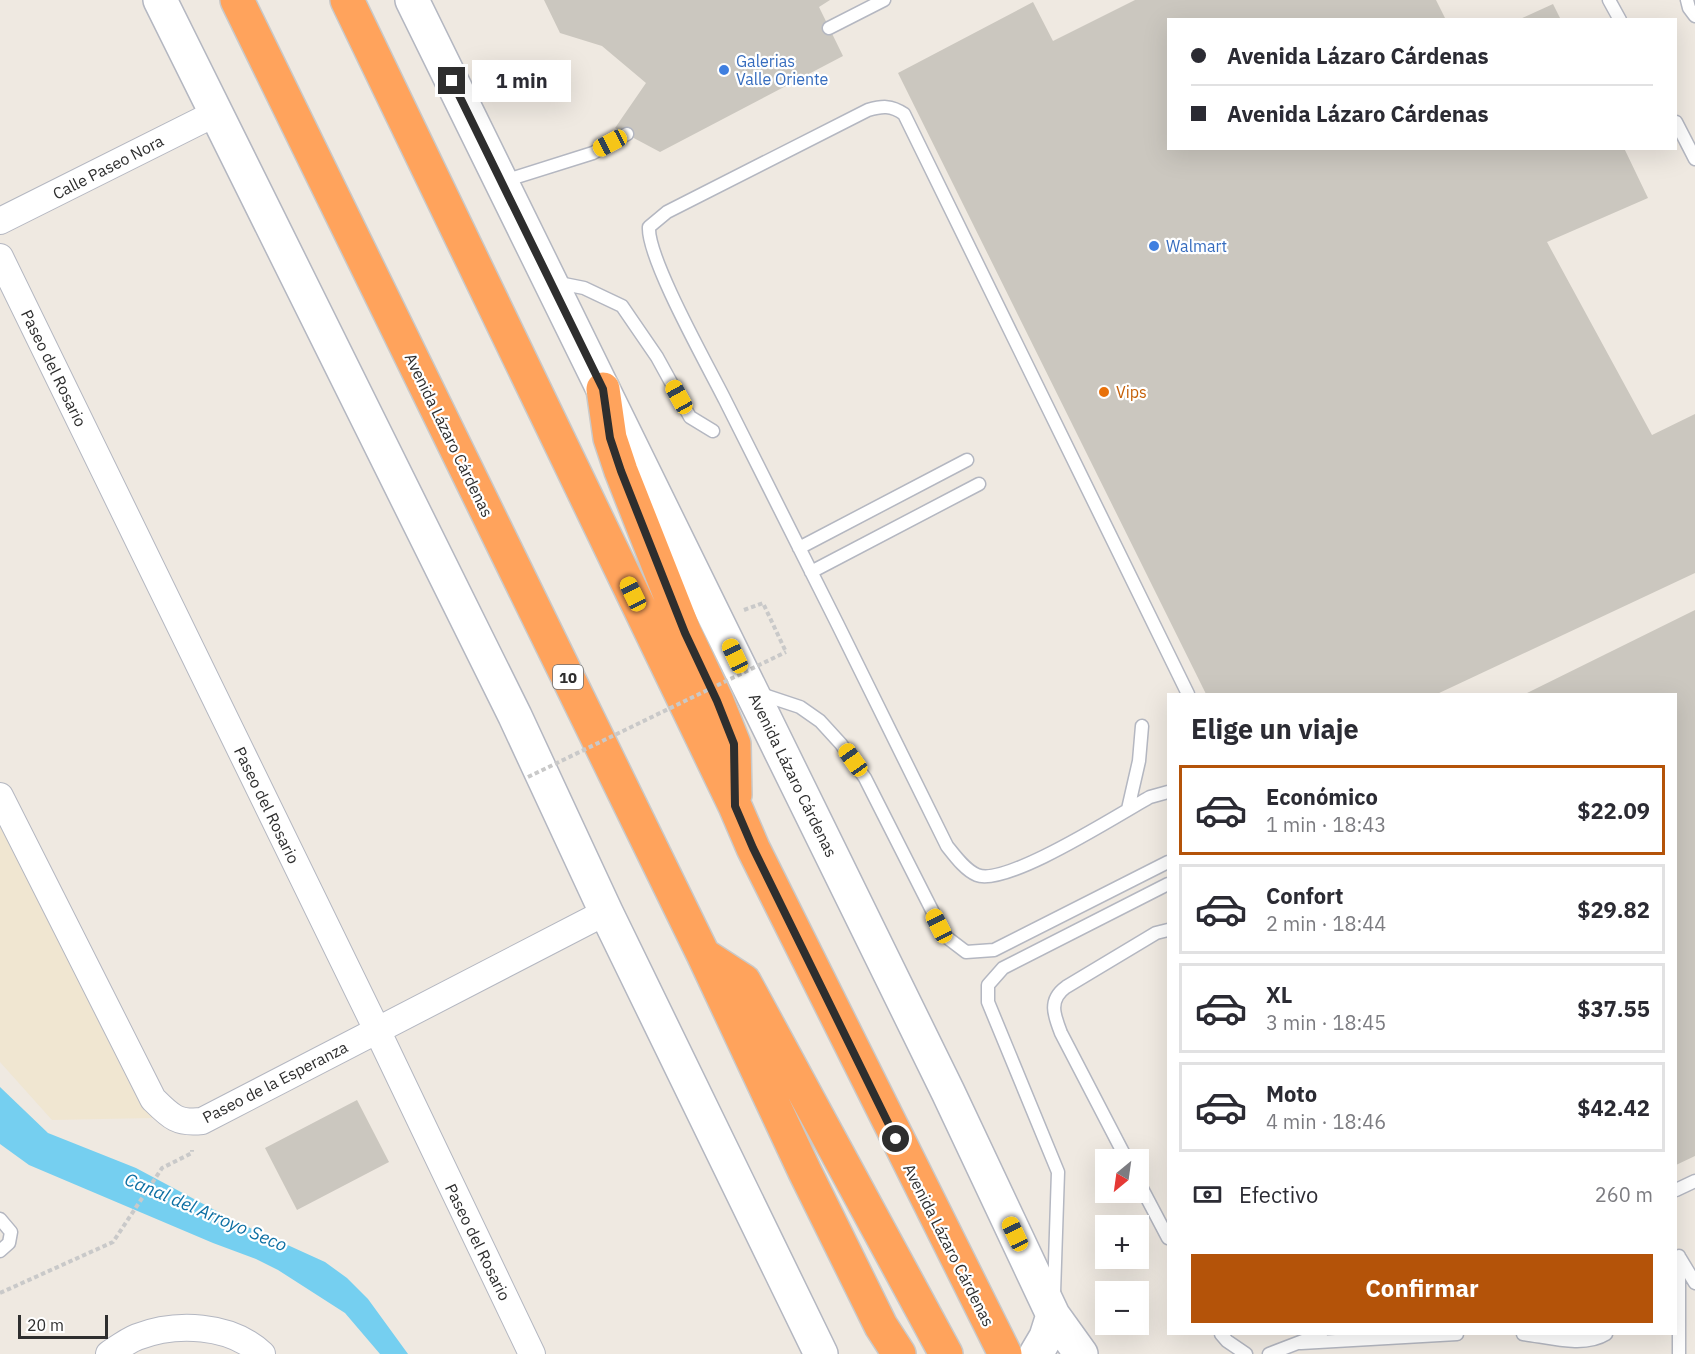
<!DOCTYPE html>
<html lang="es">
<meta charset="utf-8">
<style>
:root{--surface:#fff;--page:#f7f7f7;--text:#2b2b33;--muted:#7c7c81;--line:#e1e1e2;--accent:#b45309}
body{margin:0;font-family:"IBM Plex Sans",sans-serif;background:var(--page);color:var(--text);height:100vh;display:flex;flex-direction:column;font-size:22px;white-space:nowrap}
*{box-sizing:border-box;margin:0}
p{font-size:20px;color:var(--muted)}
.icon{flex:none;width:33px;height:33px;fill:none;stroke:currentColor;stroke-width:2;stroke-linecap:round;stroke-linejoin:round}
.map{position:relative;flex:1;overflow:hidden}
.details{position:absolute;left:1167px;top:693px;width:510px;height:642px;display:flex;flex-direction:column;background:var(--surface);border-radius:0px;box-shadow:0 6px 24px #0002}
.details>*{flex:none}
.top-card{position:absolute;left:1167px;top:18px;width:510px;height:132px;border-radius:0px;box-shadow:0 6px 24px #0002;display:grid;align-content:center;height:132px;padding:0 24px;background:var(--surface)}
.needle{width:39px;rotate:209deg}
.controls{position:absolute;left:1095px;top:1149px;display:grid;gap:12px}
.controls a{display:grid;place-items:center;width:54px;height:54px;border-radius:0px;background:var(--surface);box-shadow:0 6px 24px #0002;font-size:30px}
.scale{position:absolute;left:18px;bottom:15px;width:90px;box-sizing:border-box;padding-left:6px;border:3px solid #2e2e2e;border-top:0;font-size:16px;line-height:21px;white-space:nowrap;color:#2e2e2e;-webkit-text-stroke:4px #fff;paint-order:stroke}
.end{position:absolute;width:27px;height:27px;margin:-14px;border:8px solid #2e2e2e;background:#fff;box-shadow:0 0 0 3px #fff}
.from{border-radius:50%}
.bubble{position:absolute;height:42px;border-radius:0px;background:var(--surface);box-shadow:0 6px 24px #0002;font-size:20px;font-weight:700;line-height:42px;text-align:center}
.car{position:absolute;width:18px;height:36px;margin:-18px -9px;border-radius:8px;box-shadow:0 0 4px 2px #0007;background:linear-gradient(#f5c518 24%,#345 0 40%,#f5c518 0 76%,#345 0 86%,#f5c518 0)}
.top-card b{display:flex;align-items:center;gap:21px;height:57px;font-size:22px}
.top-card b+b{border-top:2px solid var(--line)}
.top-card i{width:15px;height:15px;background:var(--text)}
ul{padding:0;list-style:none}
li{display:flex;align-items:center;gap:18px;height:90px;margin:0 12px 9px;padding:0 12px;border:3px solid var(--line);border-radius:0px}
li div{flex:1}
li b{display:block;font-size:22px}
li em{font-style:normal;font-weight:700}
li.selected{border-color:var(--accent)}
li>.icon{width:54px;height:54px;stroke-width:1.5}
h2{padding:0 24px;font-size:27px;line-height:72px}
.pay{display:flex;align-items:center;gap:15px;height:66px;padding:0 24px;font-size:22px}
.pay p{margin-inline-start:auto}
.button{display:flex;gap:12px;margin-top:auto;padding:12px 24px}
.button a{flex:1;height:69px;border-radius:0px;background:var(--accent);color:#fff;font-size:24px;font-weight:700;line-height:69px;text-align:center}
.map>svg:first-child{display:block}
.education{fill:#f0e6d1}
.water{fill:#75cff0}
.building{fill:#cbc7bf}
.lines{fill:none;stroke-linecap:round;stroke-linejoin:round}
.lane-casing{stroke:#b4b7c1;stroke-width:15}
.street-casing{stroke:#b4b7c1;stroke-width:28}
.secondary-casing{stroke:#b4b7c1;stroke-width:36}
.highway-casing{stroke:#c9c9c9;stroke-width:36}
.path{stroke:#c9c9c9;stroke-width:4;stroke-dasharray:4.5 3;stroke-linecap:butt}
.lane{stroke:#fff;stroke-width:12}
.street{stroke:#fff;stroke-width:26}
.secondary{stroke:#fff;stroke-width:33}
.highway{stroke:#ffa35c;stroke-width:33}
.path-bridge{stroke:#c9c9c9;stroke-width:4;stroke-dasharray:4.5 3;stroke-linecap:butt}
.route{stroke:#2e2e2e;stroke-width:8}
.shop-dot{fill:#3f7fe0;stroke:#fff;stroke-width:2}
.food-dot{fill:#e8710a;stroke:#fff;stroke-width:2}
.labels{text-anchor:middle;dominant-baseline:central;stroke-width:4.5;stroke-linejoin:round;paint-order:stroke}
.shield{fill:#fff;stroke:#6d6d6d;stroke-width:1.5}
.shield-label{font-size:15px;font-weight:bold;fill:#2e2e2e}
.shop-label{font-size:16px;fill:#366cbe;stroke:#fff;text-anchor:start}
.street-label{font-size:16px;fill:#2e2e2e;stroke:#fff}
.food-label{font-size:16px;fill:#c56008;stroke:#fff;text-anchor:start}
.water-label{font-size:18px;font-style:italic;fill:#0d6fa3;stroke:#fff}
</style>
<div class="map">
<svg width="1695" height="1354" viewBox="0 0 1695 1354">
<rect width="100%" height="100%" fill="#efe9e1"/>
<path class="education" d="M0 825 153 1118 52 1120 0 1062Z"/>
<path class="water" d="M0 1087 48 1133 136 1168 237 1222 325 1262 347 1278 368 1299 408 1354H380L345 1313 278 1270 256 1259 213 1243 29 1165 0 1144Z"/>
<path class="building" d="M544 0H830L819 7 843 56 660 152 615 128 646 83 602 46 560 33Z
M1135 0H1436L1446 20H1168V148H1624L1648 198 1547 242 1652 435 1695 414V573L1437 694H1206L898 73 1033 2 1053 41Z
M1553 4 1561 20H1518Z
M1695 610V1156L1676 1165V694H1525Z
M357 1100 389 1162 297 1210 265 1148Z"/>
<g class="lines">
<defs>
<path id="lane" d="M1609 0 1620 20
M1687 0 1689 8 1695 16
M829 28 884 0
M1676 122 1695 159
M504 181 593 153 627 134
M554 282 584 288 622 306 657 357 690 417 713 431
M799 548 967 460
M811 572 979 484
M758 693 800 707 820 721 841 744 865 778 945 936 966 952 994 950 1168 862
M1168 792 1150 797C1119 814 1006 887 977 875 965 870 955 856 947 846 874 697 800 548 725 400 708 366 647 258 649 227L667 212 868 110C882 106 891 105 904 114L1188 694
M1128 809 1139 761 1142 726
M1127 1160 1061 1033C1054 1015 1048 1000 1066 987L1156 933 1168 930
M1138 1181 1168 1238
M1676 1190 1695 1181
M0 1219 11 1232 9 1243 0 1251
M1679 1256V1354
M1680 1258 1695 1283
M1054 1293 1058 1172 988 1002V985L1003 968 1168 884
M1221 1334 1227 1341 1246 1354
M1523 1334C1548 1337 1584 1348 1606 1334
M1301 1343 1457 1334
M1269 1354 1321 1334"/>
<path id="street" d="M0 221 216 113
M0 257 377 1030 532 1354
M0 796 153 1099C170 1116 177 1124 202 1121L606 912
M109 1354C118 1348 127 1341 137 1337 176 1322 230 1324 262 1354"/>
<path id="secondary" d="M160 0 515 716 606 912 821 1354
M412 0 948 1092 1053 1315 1081 1354
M1036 1354 1046 1337 1053 1315"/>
<path id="highway" d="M237 0 703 954 805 1172 881 1326 899 1354
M347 0 735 806 753 848 1005 1354
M603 389 610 438 621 471 685 633 717 701 734 744 735 795
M704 955 744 981 946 1354"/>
</defs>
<use href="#lane" class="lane-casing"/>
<use href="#street" class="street-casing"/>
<use href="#secondary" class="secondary-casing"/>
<use href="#highway" class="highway-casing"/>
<path class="path" d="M744 610 763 603 786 652
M0 1293 113 1242 162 1168 192 1153V1150"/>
<use href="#lane" class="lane"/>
<use href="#street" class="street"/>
<use href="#secondary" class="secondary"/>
<use href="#highway" class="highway"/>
<path class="path-bridge" d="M528 777 786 652"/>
</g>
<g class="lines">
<path class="route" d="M452 81 603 389 610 438 621 471 685 633 717 701 734 744 735 806 753 848 896 1139"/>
</g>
<g class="shop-dot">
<circle cx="724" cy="70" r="6"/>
<circle cx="1154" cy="246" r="6"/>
</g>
<circle class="food-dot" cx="1104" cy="392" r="6"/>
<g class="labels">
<rect class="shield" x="553" y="665" width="30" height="24" rx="4.5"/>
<g class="shield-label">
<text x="568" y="677">10</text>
</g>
<g class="shop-label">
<text x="736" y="61">Galerias<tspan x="736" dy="18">Valle Oriente</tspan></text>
<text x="1166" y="246">Walmart</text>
</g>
<g class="street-label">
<text transform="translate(108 167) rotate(-27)">Calle Paseo Nora</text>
<text transform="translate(54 368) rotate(64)">Paseo del Rosario</text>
<text transform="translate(449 435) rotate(64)">Avenida Lázaro Cárdenas</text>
<text transform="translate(793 775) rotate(64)">Avenida Lázaro Cárdenas</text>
<text transform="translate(267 805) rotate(64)">Paseo del Rosario</text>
<text transform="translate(275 1082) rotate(-27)">Paseo de la Esperanza</text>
<text transform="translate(478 1242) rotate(64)">Paseo del Rosario</text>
<text transform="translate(949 1245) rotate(63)">Avenida Lázaro Cárdenas</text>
</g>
<g class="food-label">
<text x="1116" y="392">Vips</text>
</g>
<g class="water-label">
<text transform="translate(206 1212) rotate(23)">Canal del Arroyo Seco</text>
</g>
</g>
</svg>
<div class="controls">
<a><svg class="needle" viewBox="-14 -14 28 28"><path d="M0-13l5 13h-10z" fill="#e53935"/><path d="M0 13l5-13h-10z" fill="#7c7c81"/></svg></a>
<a>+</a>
<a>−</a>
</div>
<div class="scale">20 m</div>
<i class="end from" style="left:896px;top:1139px"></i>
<i class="end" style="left:452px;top:81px"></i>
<div class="bubble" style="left:472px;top:60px;width:99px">1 min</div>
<i class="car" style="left:610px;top:143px;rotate:242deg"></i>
<i class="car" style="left:679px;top:397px;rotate:331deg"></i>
<i class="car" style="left:633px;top:594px;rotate:334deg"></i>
<i class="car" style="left:735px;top:656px;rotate:335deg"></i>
<i class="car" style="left:853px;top:760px;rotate:325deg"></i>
<i class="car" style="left:939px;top:926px;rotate:333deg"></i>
<i class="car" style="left:1015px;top:1234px;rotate:335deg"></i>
<div class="top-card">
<b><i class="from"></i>Avenida Lázaro Cárdenas</b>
<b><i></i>Avenida Lázaro Cárdenas</b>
</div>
<section class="details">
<h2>Elige un viaje</h2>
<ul>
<li class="selected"><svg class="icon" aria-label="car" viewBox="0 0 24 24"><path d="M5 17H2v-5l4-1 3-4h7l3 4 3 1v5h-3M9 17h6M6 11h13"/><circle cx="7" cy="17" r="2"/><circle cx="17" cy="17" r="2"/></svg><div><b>Económico</b><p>1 min · 18:43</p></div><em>$22.09</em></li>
<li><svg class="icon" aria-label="car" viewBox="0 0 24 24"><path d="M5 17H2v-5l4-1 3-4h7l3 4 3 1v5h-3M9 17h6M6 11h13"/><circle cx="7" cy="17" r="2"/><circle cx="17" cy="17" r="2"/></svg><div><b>Confort</b><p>2 min · 18:44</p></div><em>$29.82</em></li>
<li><svg class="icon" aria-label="car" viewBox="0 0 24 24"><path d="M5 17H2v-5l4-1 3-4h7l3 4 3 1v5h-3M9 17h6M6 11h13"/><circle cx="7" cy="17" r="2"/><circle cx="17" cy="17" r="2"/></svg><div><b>XL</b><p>3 min · 18:45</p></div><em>$37.55</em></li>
<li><svg class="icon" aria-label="car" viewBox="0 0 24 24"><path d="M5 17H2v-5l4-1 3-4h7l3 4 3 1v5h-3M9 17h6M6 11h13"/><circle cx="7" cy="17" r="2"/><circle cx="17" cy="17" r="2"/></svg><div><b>Moto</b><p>4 min · 18:46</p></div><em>$42.42</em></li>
</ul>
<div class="pay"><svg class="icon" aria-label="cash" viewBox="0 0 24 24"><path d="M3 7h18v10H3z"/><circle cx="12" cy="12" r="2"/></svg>Efectivo<p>260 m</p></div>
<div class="button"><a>Confirmar</a></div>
</section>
</div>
